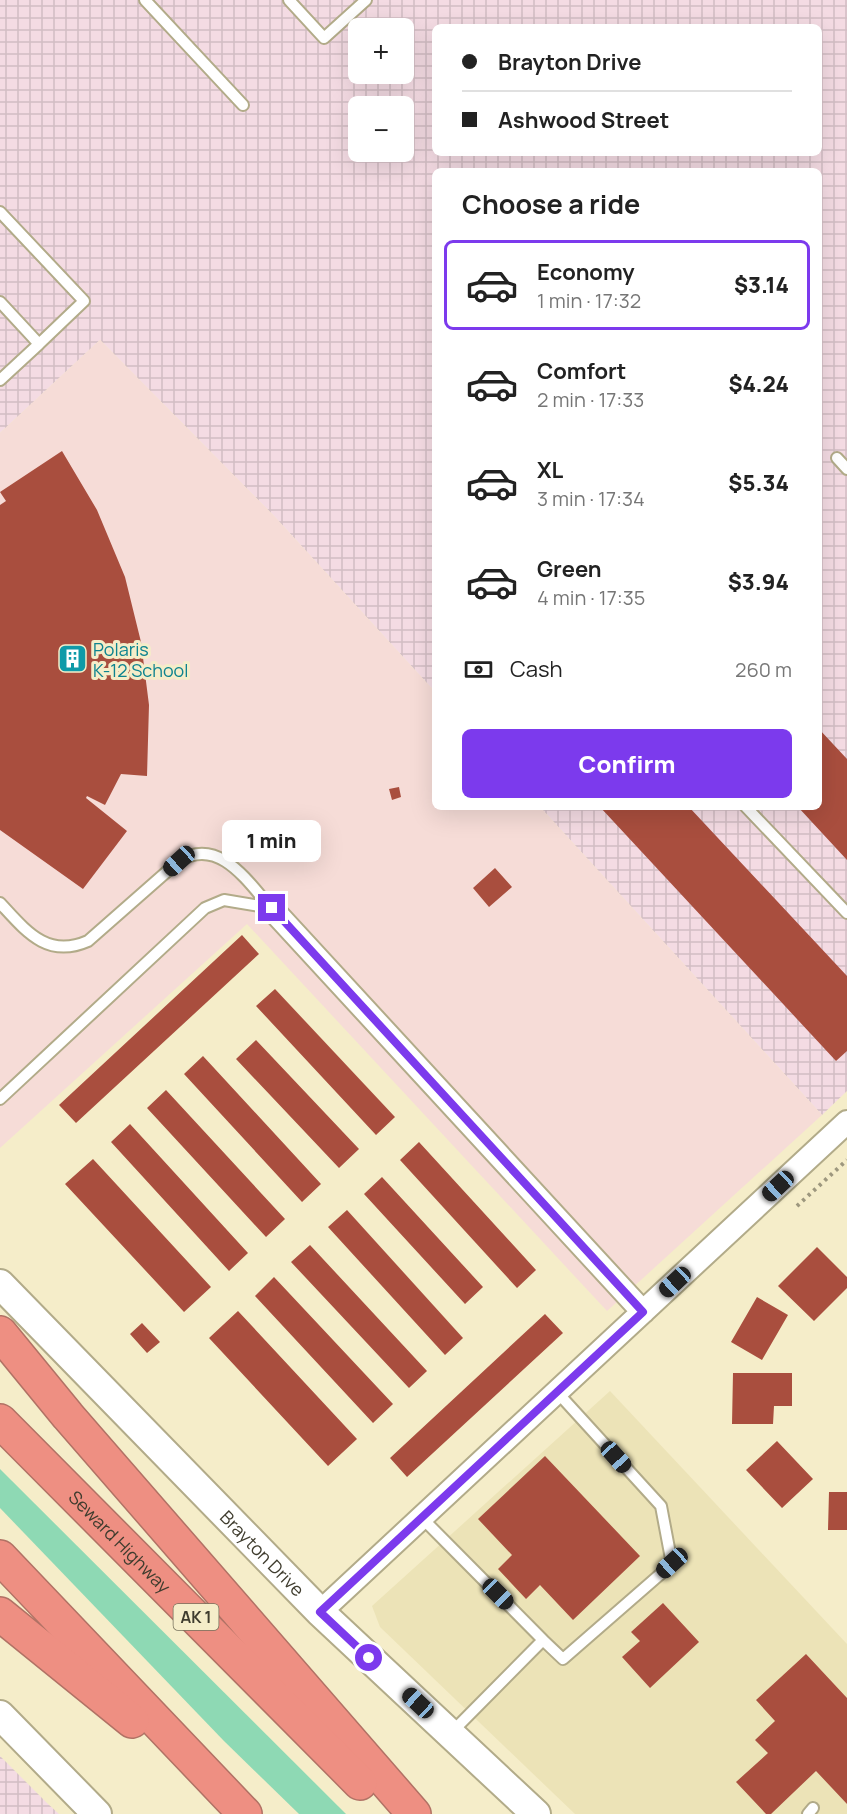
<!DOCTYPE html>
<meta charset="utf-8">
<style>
:root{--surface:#fff;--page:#f6f6f6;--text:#222;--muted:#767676;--line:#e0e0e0;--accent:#7c3aed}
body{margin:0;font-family:Manrope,sans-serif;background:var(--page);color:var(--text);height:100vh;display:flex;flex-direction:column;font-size:22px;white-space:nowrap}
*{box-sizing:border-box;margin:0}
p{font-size:20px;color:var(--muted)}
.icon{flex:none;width:33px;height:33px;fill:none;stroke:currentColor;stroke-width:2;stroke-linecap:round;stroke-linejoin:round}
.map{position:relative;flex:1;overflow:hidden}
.sheet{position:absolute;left:432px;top:168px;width:390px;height:642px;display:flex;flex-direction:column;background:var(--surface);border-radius:9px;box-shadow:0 6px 24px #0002}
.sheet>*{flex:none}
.guide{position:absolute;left:432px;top:24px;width:390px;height:132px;border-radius:9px;box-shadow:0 6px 24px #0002;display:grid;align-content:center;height:132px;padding:0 30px;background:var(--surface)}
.tools{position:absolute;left:348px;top:18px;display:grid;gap:12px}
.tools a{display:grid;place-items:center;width:66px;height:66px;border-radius:9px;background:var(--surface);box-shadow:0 6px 24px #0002;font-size:30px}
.end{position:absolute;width:27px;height:27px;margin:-14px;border:8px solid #7c3aed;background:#fff;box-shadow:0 0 0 3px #fff}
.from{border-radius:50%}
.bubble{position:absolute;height:42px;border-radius:9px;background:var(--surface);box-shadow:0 6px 24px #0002;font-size:20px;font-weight:800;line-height:42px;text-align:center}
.car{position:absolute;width:18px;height:36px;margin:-18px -9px;border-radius:8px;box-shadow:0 0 4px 2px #0007;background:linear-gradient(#222 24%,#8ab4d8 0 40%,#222 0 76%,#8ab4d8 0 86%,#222 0)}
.guide b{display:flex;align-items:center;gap:21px;height:57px;font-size:22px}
.guide b+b{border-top:2px solid var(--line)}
.guide i{width:15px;height:15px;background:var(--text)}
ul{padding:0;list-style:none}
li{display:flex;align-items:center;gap:18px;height:90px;margin:0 12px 9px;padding:0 18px;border:3px solid transparent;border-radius:9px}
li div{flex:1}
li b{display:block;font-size:22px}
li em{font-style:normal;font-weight:800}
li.active{border-color:var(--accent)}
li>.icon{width:54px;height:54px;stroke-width:1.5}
h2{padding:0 30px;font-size:27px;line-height:72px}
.pay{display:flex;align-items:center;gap:15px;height:66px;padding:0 30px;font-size:22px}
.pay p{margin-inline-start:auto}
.cta{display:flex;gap:12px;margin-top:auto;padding:12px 30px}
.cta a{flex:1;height:69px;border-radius:9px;background:var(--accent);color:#fff;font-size:24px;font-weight:800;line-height:69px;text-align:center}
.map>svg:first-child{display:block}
.built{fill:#ece3b7}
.industrial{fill:url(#industrial-grid);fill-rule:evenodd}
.education{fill:#f6dcd7}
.grass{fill:#8ed9b4}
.building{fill:#a94e3e}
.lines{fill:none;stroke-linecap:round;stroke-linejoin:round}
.service-casing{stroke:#b2ab89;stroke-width:14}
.minor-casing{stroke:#b2ab89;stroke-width:26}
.tertiary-casing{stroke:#b2ab89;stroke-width:32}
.motorway-casing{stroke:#b17265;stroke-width:36}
.path{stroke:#9d977e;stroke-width:4;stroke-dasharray:3 4.5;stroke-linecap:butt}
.service{stroke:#fff;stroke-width:10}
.minor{stroke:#fff;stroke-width:22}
.tertiary{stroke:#fff;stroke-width:28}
.motorway{stroke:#ee8f82;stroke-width:33}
.route{stroke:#7c3aed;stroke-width:8}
.labels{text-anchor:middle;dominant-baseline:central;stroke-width:6;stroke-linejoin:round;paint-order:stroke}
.shield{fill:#f5edc9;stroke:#76715c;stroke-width:1.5}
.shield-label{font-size:16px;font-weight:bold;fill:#3f3c2e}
.culture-label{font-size:18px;fill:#0d838f;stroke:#f5edc9;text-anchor:start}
.street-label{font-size:18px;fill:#3f3c2e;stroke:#f5edc9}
</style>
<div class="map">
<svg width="847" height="1814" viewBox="0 0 847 1814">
<defs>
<pattern id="industrial-grid" width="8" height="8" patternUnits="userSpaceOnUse" patternTransform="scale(1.5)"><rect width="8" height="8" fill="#f4dbe3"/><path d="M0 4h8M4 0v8" fill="none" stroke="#d2bdc3"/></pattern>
</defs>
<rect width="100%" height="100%" fill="#f5edc9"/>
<path class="built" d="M610 1391 847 1644V1814H575L380 1627 372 1606Z"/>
<path class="industrial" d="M0 0H847V1091L822 1115 540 807H819V171H435V692L274 516 100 340 0 433ZM435 27H819V153H435ZM358 28H404V74H358ZM358 106H404V152H358Z
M0 1756 47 1803 59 1814H0Z"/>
<path class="education" d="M100 340 274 516 435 692V807H540L822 1115 607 1311 247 924 0 1148V433Z"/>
<path class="grass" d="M0 1469 346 1814H299L224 1741 0 1508Z"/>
<path class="building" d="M62 451 97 510 125 577 141 642 149 705 147 776 121 774 105 805 87 796 86 798 127 831 83 889 0 830V505L6 501 0 492Z
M819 729 847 759V860L798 807H819Z
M399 787 401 797 392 800 389 789Z
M600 807H689L847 976V1051L836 1061Z
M495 868 512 887 489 907 473 888Z
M242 935 259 954 76 1123 59 1105Z
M275 989 395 1117 376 1135 256 1006Z
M256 1040 359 1149 339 1168 236 1059Z
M203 1056 321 1184 302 1202 184 1074Z
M166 1090 285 1219 266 1237 147 1108Z
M130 1124 248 1253 229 1271 111 1142Z
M419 1142 536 1270 517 1288 400 1160Z
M93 1159 211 1287 184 1312 65 1184Z
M382 1177 483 1287 465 1304 364 1194Z
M347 1210 463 1338 445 1355 328 1227Z
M310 1245 427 1371 409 1388 291 1262Z
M817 1247 847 1277V1288L814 1321 778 1286Z
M274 1277 393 1404 373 1423 255 1296Z
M757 1297 788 1315 762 1360 731 1342Z
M238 1311 357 1439 328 1466 209 1338Z
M545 1314 563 1333 407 1477 390 1458Z
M142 1323 160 1342 147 1353 130 1334Z
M733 1373H792V1406H774L773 1424H732Z
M777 1441 813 1479 782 1508 746 1470Z
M545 1456 640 1556 573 1620 540 1585 526 1599 498 1569 512 1555 478 1519Z
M829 1492H847V1530H828Z
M663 1603 699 1642 650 1688 622 1657 640 1641 631 1632Z
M806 1654 847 1698V1804L816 1771 771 1814H766L736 1782 768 1753 755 1740 775 1721 756 1700Z"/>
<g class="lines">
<defs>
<path id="service" d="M145 0 243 105
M289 0 324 38 366 0
M0 212 84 301 39 344
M0 302 39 344 0 380
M837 458 847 469
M746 807 847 913
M0 903C26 931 47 959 88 941L179 861C219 836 248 882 271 908
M0 1099 205 908 224 900 271 908
M422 1518 543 1640 450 1734
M543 1640 563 1659 672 1564 661 1506 557 1392
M808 1814 813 1808"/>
<path id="minor" d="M271 908 643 1312
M320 1612 847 1122"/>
<g id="tertiary">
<path id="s1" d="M0 1284 320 1612 536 1814"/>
<path d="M0 1715 97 1814"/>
</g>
<g id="motorway">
<path d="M0 1333 68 1416 414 1814"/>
<path id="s2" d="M0 1421 360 1783"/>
<path d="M0 1557 245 1814"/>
<path d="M0 1614 132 1721"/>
</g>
</defs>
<use href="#service" class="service-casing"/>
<use href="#minor" class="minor-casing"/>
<use href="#tertiary" class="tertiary-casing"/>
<use href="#motorway" class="motorway-casing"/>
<path class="path" d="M797 1206 847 1160"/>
<use href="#service" class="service"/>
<use href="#minor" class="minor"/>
<use href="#tertiary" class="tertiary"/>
<use href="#motorway" class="motorway"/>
</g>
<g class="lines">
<path class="route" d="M272 908 643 1312 320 1612 369 1658"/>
</g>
<defs>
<symbol id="building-square" viewBox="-11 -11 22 22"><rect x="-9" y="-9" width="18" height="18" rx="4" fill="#0f9aa8" stroke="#f5edc9"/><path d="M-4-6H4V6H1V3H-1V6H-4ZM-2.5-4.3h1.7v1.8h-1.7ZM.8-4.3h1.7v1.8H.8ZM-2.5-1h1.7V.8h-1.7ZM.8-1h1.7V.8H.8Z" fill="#fff"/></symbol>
</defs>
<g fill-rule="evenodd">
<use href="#building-square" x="56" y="642" width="33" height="33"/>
</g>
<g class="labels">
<rect class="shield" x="173.5" y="1604" width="45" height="26" rx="4.5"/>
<g class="shield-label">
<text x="196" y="1617">AK 1</text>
</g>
<g class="culture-label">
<text x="93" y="649">Polaris<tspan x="93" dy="21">K-12 School</tspan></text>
</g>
<g class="street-label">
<text stroke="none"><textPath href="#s2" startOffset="170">Seward Highway</textPath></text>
<text stroke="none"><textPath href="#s1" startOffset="376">Brayton Drive</textPath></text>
</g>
</g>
</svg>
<div class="tools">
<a>+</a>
<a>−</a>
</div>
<i class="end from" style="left:369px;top:1658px"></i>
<i class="end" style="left:272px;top:908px"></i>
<div class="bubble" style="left:222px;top:820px;width:99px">1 min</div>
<i class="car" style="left:179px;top:861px;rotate:228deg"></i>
<i class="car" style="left:778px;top:1186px;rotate:227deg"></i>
<i class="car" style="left:675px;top:1282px;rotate:227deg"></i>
<i class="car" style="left:616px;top:1457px;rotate:138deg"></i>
<i class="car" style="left:672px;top:1563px;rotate:228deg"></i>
<i class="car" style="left:498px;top:1594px;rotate:135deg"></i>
<i class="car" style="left:418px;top:1703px;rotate:313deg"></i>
<div class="guide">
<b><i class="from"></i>Brayton Drive</b>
<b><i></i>Ashwood Street</b>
</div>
<section class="sheet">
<h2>Choose a ride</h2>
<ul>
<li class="active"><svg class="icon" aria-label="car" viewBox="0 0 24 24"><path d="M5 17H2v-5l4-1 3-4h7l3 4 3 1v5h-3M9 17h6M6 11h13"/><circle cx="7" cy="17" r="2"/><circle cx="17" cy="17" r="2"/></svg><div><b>Economy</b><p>1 min · 17:32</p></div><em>$3.14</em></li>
<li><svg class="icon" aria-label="car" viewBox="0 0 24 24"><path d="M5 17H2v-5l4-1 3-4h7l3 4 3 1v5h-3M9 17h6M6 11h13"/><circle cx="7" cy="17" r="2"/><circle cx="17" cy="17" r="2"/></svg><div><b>Comfort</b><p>2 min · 17:33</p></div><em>$4.24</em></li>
<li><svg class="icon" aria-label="car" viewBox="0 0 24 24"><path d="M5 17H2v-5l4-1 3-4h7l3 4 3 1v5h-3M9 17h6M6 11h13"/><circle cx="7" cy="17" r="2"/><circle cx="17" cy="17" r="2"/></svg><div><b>XL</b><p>3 min · 17:34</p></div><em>$5.34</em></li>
<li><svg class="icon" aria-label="car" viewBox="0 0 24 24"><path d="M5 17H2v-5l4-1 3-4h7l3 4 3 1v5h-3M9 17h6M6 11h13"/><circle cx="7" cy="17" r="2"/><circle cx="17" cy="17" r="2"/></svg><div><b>Green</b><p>4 min · 17:35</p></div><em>$3.94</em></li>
</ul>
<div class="pay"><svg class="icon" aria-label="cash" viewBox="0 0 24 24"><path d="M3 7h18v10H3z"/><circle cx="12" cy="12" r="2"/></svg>Cash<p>260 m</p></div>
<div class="cta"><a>Confirm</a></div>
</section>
</div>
